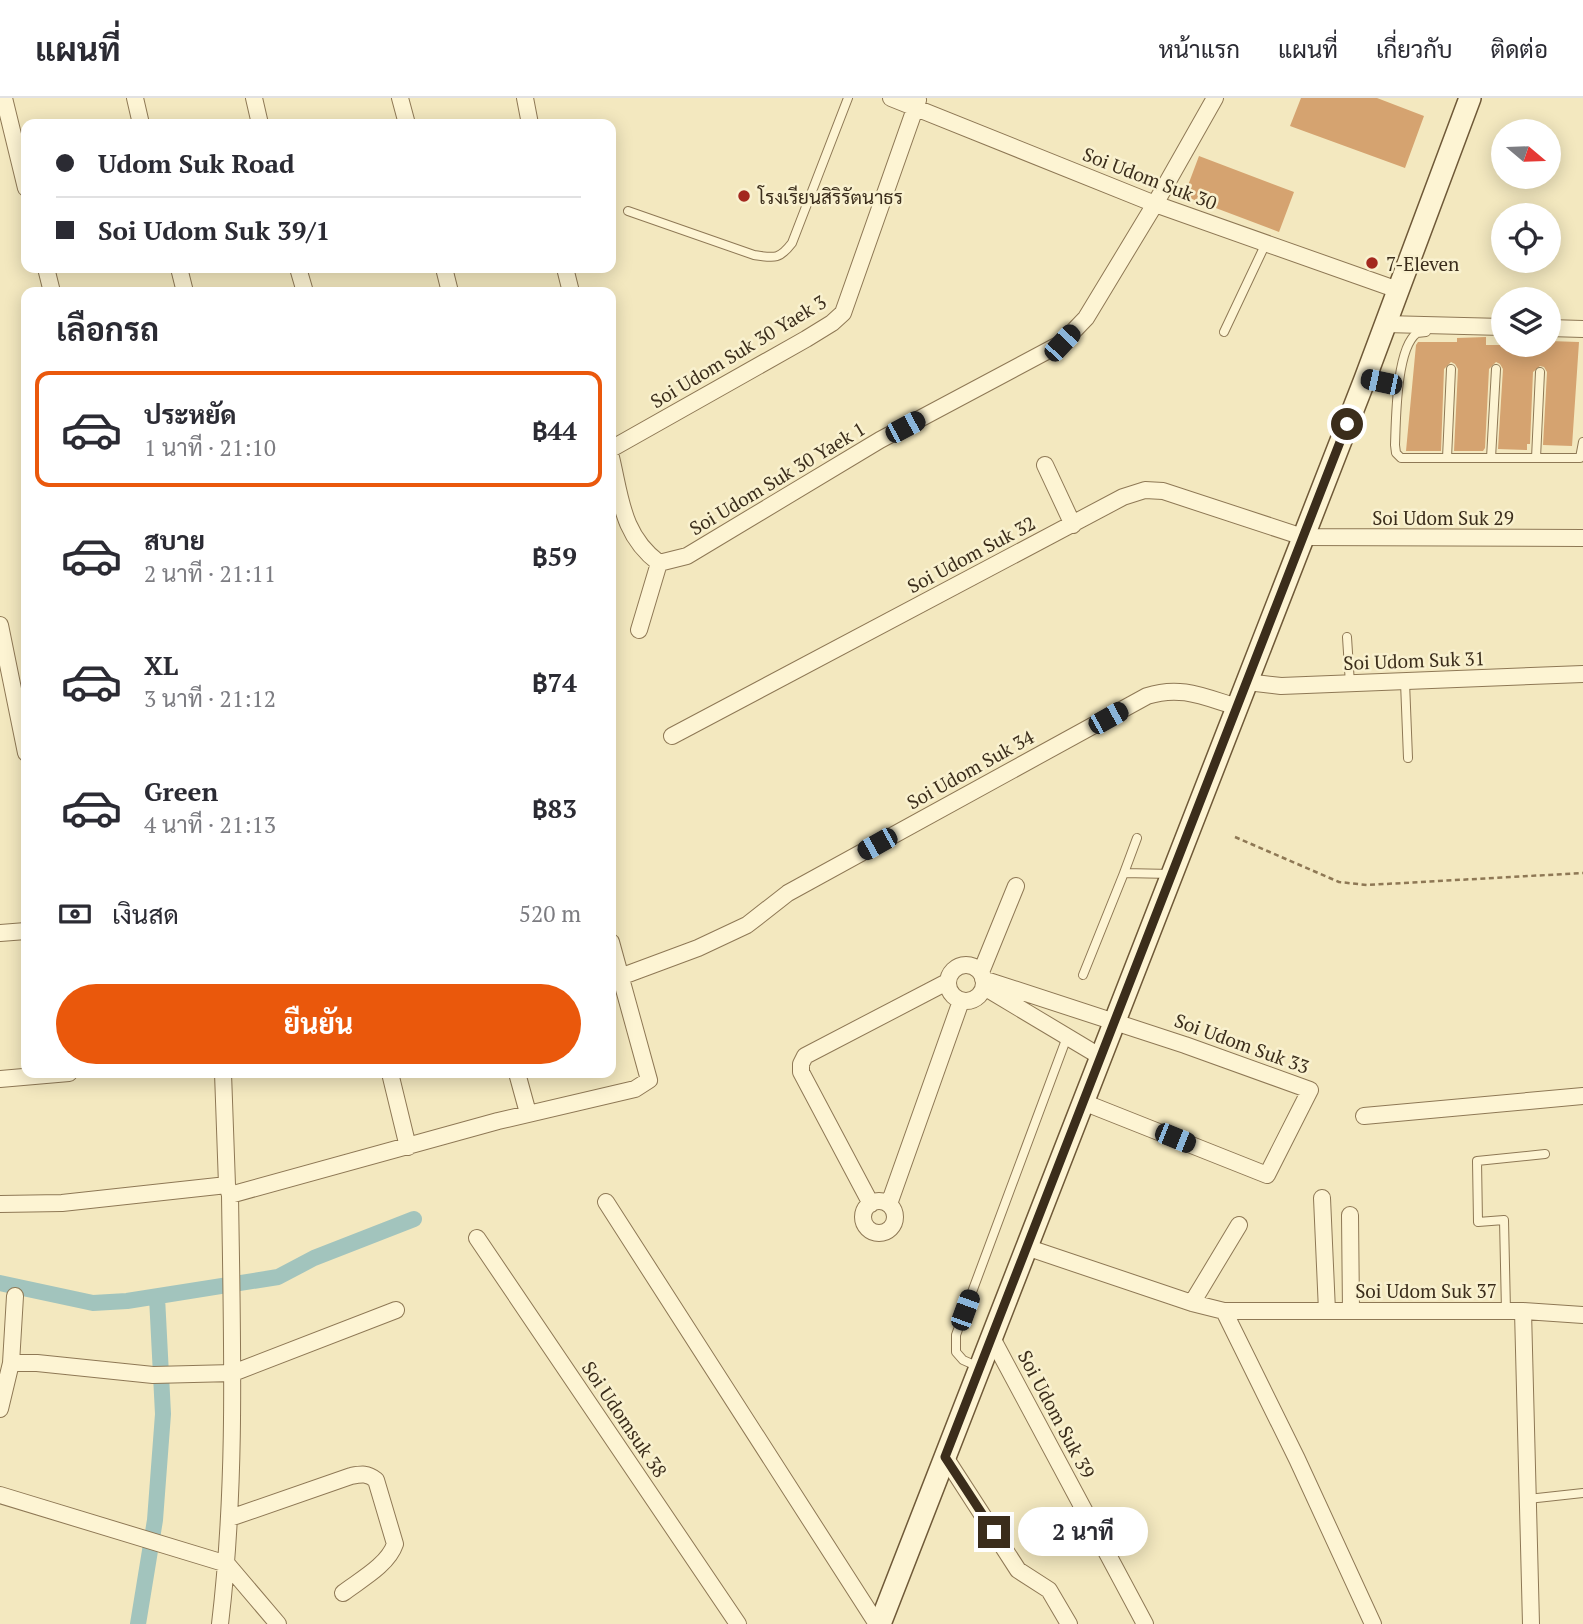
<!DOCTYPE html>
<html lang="th">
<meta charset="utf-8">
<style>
:root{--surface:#fff;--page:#f7f7f7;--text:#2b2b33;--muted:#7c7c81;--line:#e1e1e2;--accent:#ea580c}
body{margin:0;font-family:"PT Serif",Sarabun,serif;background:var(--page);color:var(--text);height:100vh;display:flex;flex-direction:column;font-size:26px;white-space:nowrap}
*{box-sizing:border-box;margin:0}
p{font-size:23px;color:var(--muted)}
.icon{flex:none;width:38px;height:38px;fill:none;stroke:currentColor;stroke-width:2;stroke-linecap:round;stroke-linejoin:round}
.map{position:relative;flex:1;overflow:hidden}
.drawer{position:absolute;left:21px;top:189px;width:595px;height:791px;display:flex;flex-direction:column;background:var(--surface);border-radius:14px;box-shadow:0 4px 18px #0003}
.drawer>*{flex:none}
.guide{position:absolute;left:21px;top:21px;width:595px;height:154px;border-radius:14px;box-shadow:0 4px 18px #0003;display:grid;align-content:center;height:154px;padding:0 35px;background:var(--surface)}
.needle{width:46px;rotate:109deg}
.tools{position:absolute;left:1491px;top:21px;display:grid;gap:14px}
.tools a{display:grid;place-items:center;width:70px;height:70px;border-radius:50%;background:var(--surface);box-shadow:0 4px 18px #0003;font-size:35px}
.end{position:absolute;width:32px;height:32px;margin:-16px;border:9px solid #3b2d1b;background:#fff;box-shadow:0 0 0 4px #fff}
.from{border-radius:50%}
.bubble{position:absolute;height:49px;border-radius:24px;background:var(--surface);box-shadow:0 4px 18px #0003;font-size:23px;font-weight:700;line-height:49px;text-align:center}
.car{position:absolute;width:21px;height:42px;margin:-21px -10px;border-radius:9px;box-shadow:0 0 5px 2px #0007;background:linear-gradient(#222 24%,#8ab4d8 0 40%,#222 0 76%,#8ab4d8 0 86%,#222 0)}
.guide b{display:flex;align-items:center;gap:24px;height:66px;font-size:26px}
.guide b+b{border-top:2px solid var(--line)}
.guide i{width:18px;height:18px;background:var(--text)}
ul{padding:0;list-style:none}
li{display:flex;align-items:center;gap:21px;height:116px;margin:0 14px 10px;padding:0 21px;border:4px solid transparent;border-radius:14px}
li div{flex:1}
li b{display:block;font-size:26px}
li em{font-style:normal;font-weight:700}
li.selected{border-color:var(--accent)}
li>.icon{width:63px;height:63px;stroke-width:1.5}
h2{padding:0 35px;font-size:32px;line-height:84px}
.pay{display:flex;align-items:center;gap:18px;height:77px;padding:0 35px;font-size:26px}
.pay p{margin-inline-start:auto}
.cta{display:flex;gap:14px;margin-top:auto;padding:14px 35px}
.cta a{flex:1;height:80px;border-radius:42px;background:var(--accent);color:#fff;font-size:28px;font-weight:700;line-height:80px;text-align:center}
header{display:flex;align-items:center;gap:42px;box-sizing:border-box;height:98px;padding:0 35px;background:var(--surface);border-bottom:2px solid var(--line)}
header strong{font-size:33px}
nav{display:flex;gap:38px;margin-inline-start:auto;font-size:24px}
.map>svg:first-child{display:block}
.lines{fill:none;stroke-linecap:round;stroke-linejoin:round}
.canal{stroke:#a2c4bd;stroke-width:16}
.building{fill:#d5a370}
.service-casing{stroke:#8e7855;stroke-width:10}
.minor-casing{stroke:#8e7855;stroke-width:18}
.secondary-casing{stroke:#6f5938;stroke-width:24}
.path{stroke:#8e7855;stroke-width:2.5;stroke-dasharray:5 3.5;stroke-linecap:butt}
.service{stroke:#fdf4d3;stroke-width:8}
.minor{stroke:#fdf4d3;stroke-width:16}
.secondary{stroke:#fdf4d3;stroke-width:21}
.route{stroke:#3b2d1b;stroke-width:9}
.poi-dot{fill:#a3281e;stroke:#f9f1cf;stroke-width:2.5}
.labels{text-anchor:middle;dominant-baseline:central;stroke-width:5;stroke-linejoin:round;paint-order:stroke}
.street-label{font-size:19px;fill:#3b2d1b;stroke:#f9f1cf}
.poi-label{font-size:19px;fill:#3b2d1b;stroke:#f9f1cf;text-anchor:start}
</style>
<header>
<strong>แผนที่</strong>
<nav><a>หน้าแรก</a><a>แผนที่</a><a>เกี่ยวกับ</a><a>ติดต่อ</a></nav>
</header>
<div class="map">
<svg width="1583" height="1526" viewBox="0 0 1583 1526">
<rect width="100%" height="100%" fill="#f3e8bf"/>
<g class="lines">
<path class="canal" d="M0 1185 93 1205 127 1203 278 1179 314 1160 414 1121
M138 1526 155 1422 163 1316 157 1199"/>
</g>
<path class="building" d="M1301 0H1377L1424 18 1405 70 1290 28Z
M1199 58 1294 94 1279 134 1184 98Z
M1486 239V247H1549V243L1579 244 1572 348 1543 347 1547 274 1544 269 1540 268 1533 274 1530 346H1527V352L1498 351 1503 271 1500 266 1496 264 1489 271 1485 350 1483 353H1454L1458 271 1455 266 1451 264 1444 271 1441 353H1406L1416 247 1418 244H1457V240Z"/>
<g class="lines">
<defs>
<path id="service" d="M628 113 754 157C774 160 779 162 792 145L848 0
M1224 234 1266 145
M1426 234 1417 235C1396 250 1396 322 1395 347L1396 355 1401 360H1580L1583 344
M1367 281 1398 287
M1447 360 1451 271
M1491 360 1496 271
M1536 360 1540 274
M1347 539 1350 586
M1405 584 1408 660
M1124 775 1137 740
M1083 877 1124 775 1171 776
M1506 1213 1504 1122 1478 1124 1477 1063 1545 1056
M979 1269 963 1262 956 1254V1237L1067 939
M1528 1401 1583 1395"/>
<path id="minor" d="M4 0 26 90
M135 0 141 26
M254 0 260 26
M400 0 407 26
M525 0 530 26
M891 0 1155 106 1398 192
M46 170 52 194
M179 170 185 194
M298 170 305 194
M444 170 450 194
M565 170 571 194
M1385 226 1503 229
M1549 230 1583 231
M611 351 806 241 832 225 843 215 918 2
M611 359C621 401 622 437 659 465
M1045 367 1073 427
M659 465 687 458 880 342 1062 245 1086 220 1155 106 1215 0
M0 527 26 655
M639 532 659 465
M1247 584 1281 588 1583 576
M672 638 1123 399 1145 392 1163 393 1303 439 1583 440
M0 835 26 833
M948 885a18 18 0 1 1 36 0a18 18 0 1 1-36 0Z
M981 874 1016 788
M620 879 698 850 747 827 788 795 1147 598C1181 587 1204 599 1237 609
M983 881 1185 947 1310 992 1267 1077 1083 1004
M984 889 1101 959
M390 975 408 1049
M517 975 528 1015
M0 981 69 975
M1364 1018 1583 998
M230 1097 498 1023 635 991 649 982 611 844
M1322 1100 1327 1213
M863 1119a16 16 0 1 1 32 0a16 16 0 1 1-32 0Z
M606 1104 877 1526
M0 1106 62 1105 227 1087
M871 1106 801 974V966L805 958 947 884
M889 1106 961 903
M1350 1117 1351 1213
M477 1140 738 1526
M1026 1149 1192 1205 1224 1213H1523L1531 1526
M1192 1205 1239 1127
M1224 1213 1297 1361 1373 1526
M1523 1213 1583 1217
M991 1238 1145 1526
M11 1265H37L153 1277 233 1275 396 1212
M0 1311 11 1265 15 1198
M945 1359 1018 1472 1049 1492 1069 1526
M0 1397 227 1466
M230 1420 351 1378C362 1376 367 1375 376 1382L395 1446C388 1467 360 1482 343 1495
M227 1466 278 1526
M220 1526C237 1384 232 1240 230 1097L227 1087 223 975"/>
<path id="secondary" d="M880 1526 1365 281 1470 0"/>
</defs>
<use href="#service" class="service-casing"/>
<use href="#minor" class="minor-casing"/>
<use href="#secondary" class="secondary-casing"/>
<path class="path" d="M1235 739 1339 784 1367 787 1583 775"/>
<use href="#service" class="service"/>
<use href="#minor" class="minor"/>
<use href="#secondary" class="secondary"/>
</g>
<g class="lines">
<path class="route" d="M994 1434 945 1359 1347 326"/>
</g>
<g class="poi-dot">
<circle cx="744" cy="98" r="7"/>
<circle cx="1372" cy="165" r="7"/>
</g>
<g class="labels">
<g class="street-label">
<text transform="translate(1150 80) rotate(21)">Soi Udom Suk 30</text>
<text transform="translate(738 253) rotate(-31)">Soi Udom Suk 30 Yaek 3</text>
<text transform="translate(777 380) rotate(-31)">Soi Udom Suk 30 Yaek 1</text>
<text x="1443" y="419">Soi Udom Suk 29</text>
<text transform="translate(971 456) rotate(-28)">Soi Udom Suk 32</text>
<text transform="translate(1414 562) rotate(-2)">Soi Udom Suk 31</text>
<text transform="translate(970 671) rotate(-29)">Soi Udom Suk 34</text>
<text transform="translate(1242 945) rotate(20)">Soi Udom Suk 33</text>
<text x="1426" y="1192">Soi Udom Suk 37</text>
<text transform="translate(1057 1316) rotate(62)">Soi Udom Suk 39</text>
<text transform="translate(625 1321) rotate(56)">Soi Udomsuk 38</text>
</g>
<g class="poi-label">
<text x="758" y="98">โรงเรียนสิริรัตนาธร</text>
<text x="1386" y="165">7-Eleven</text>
</g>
</g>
</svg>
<div class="tools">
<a><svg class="needle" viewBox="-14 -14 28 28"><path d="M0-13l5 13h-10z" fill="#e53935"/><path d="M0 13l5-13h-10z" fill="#7c7c81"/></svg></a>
<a><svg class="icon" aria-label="locate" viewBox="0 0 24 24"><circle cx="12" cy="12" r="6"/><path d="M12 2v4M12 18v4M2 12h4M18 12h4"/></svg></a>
<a><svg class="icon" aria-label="layers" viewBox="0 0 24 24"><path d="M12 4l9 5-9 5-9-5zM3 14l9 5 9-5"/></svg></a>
</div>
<i class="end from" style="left:1347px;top:326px"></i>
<i class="end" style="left:994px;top:1434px"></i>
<div class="bubble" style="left:1018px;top:1409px;width:130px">2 นาที</div>
<i class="car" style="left:1062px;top:245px;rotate:43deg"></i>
<i class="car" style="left:1381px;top:284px;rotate:282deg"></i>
<i class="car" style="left:905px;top:329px;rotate:62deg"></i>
<i class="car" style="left:1108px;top:620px;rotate:61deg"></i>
<i class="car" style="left:877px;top:746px;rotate:241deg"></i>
<i class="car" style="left:1175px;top:1040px;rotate:112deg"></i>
<i class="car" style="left:965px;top:1212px;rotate:20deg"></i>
<div class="guide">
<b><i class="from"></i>Udom Suk Road</b>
<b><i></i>Soi Udom Suk 39/1</b>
</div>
<section class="drawer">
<h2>เลือกรถ</h2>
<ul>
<li class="selected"><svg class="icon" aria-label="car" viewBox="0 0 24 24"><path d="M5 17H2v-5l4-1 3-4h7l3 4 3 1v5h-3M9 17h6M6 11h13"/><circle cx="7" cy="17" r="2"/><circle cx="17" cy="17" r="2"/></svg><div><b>ประหยัด</b><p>1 นาที · 21:10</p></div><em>฿44</em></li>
<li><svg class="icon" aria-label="car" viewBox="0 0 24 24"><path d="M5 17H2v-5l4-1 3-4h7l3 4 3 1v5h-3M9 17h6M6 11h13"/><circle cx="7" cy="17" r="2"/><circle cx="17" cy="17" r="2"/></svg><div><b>สบาย</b><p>2 นาที · 21:11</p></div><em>฿59</em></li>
<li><svg class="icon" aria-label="car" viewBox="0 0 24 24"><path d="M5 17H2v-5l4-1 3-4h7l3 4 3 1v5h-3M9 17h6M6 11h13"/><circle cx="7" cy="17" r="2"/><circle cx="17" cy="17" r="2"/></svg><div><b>XL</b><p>3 นาที · 21:12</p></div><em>฿74</em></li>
<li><svg class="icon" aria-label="car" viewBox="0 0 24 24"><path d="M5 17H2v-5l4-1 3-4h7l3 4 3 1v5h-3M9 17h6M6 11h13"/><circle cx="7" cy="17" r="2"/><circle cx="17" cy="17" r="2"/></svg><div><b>Green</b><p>4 นาที · 21:13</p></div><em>฿83</em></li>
</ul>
<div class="pay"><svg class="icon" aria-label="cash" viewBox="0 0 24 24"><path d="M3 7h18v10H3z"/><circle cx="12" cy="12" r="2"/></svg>เงินสด<p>520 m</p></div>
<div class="cta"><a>ยืนยัน</a></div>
</section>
</div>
